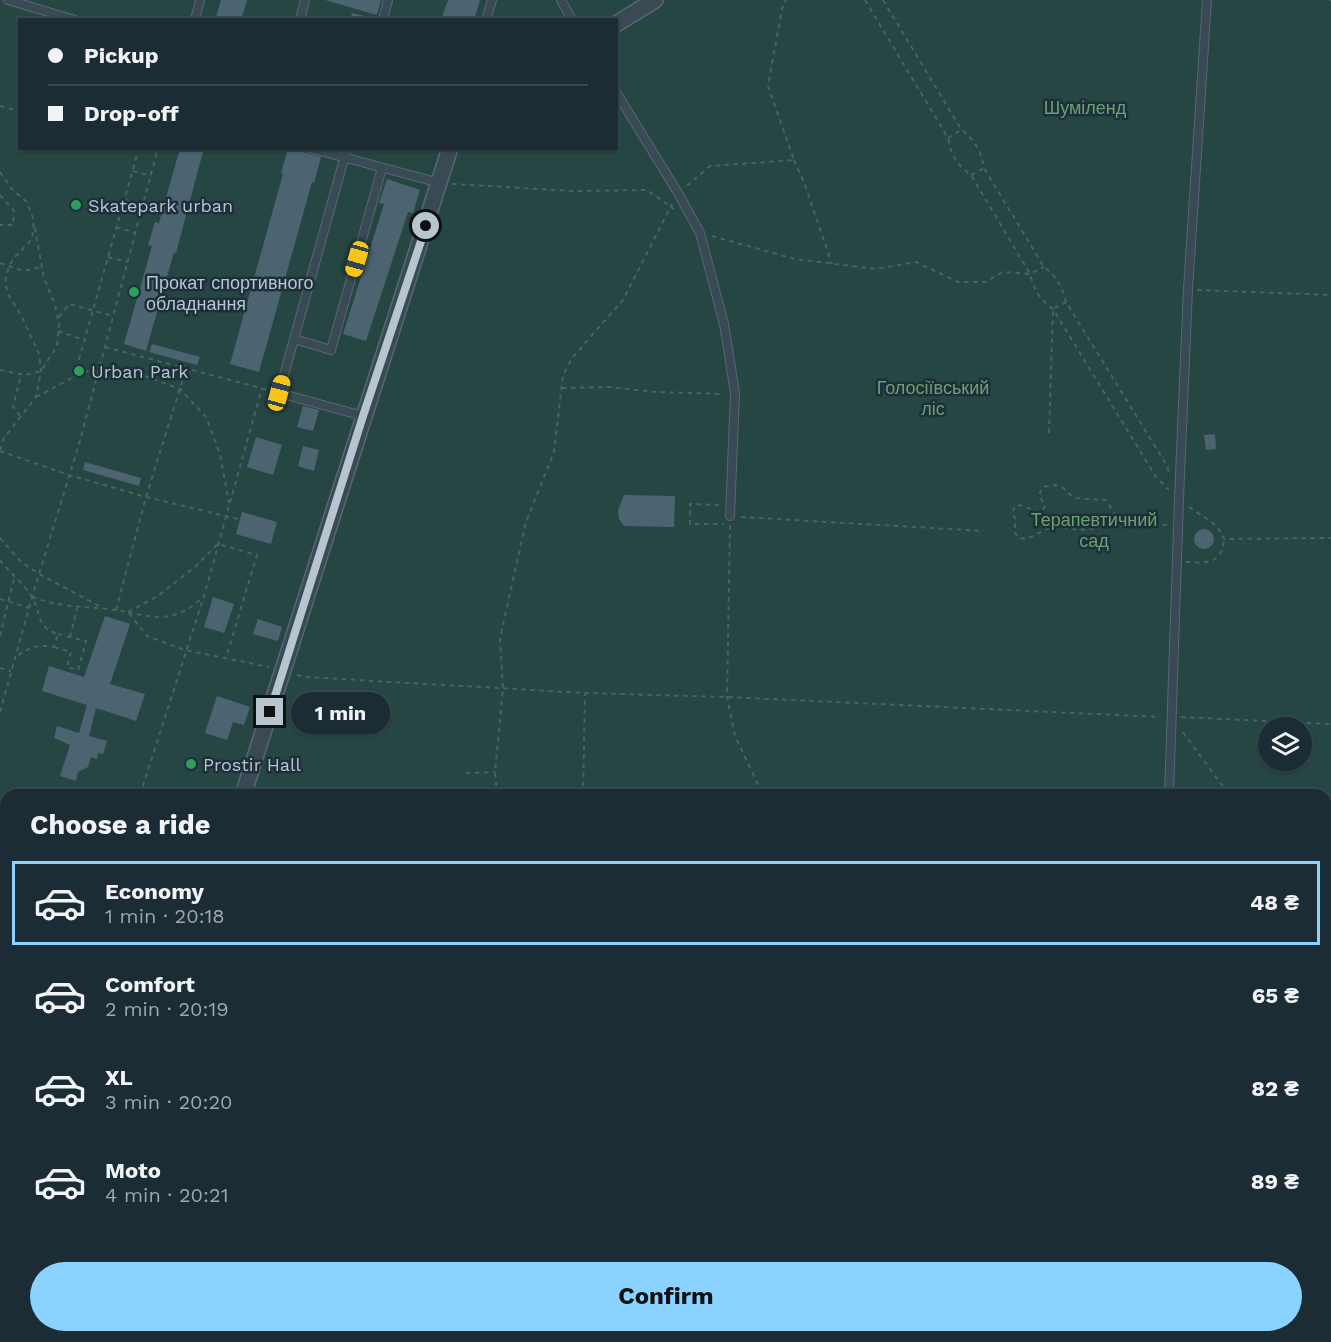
<!DOCTYPE html>
<meta charset="utf-8">
<style>
:root{--surface:#1b2c34;--page:#24343c;--text:#f1f3f6;--muted:#a0a7ac;--line:#39484f;--accent:#8ad2ff}
body{margin:0;font-family:"Work Sans",sans-serif;background:var(--page);color:var(--text);height:100vh;display:flex;flex-direction:column;font-size:22px;white-space:nowrap}
*{box-sizing:border-box;margin:0}
p{font-size:20px;color:var(--muted)}
.icon{flex:none;width:33px;height:33px;fill:none;stroke:currentColor;stroke-width:2;stroke-linecap:round;stroke-linejoin:round}
.map{position:relative;flex:1;overflow:hidden}
.side{position:absolute;left:0px;top:789px;width:1332px;height:554px;display:flex;flex-direction:column;background:var(--surface);border-radius:18px 18px 0 0;box-shadow:0 2px 4px #0004,0 0 0 2px var(--line)}
.side>*{flex:none}
.top-card{position:absolute;left:18px;top:18px;width:600px;height:132px;border-radius:0px;box-shadow:0 2px 4px #0004,0 0 0 2px var(--line);display:grid;align-content:center;height:132px;padding:0 30px;background:var(--surface)}
.tools{position:absolute;left:1258px;top:717px;display:grid;gap:12px}
.tools a{display:grid;place-items:center;width:54px;height:54px;border-radius:50%;background:var(--surface);box-shadow:0 2px 4px #0004,0 0 0 2px var(--line);font-size:30px}
.end{position:absolute;width:27px;height:27px;margin:-14px;border:8px solid #b6c5ce;background:#111;box-shadow:0 0 0 3px #111}
.from{border-radius:50%}
.bubble{position:absolute;height:42px;border-radius:21px;background:var(--surface);box-shadow:0 2px 4px #0004,0 0 0 2px var(--line);font-size:20px;font-weight:700;line-height:42px;text-align:center}
.car{position:absolute;width:18px;height:36px;margin:-18px -9px;border-radius:8px;box-shadow:0 0 4px 2px #0007;background:linear-gradient(#f5c518 24%,#345 0 40%,#f5c518 0 76%,#345 0 86%,#f5c518 0)}
.top-card b{display:flex;align-items:center;gap:21px;height:57px;font-size:22px}
.top-card b+b{border-top:2px solid var(--line)}
.top-card i{width:15px;height:15px;background:var(--text)}
ul{padding:0;list-style:none}
li{display:flex;align-items:center;gap:18px;height:84px;margin:0 12px 9px;padding:0 18px;border:3px solid transparent;border-radius:0px}
li div{flex:1}
li b{display:block;font-size:22px}
li em{font-style:normal;font-weight:700}
li.selected{border-color:var(--accent)}
li>.icon{width:54px;height:54px;stroke-width:1.5}
h2{padding:0 30px;font-size:27px;line-height:72px}
.cta{display:flex;gap:12px;margin-top:auto;padding:12px 30px}
.cta a{flex:1;height:69px;border-radius:36px;background:var(--accent);color:#111;font-size:24px;font-weight:700;line-height:69px;text-align:center}
.map>svg:first-child{display:block}
.green{fill:#264643;fill-rule:evenodd}
.building{fill:#4c6471}
.lines{fill:none;stroke-linecap:round;stroke-linejoin:round}
.lane-casing{stroke:#576872;stroke-width:10}
.street-casing{stroke:#576872;stroke-width:18}
.path{stroke:#466460;stroke-width:2;stroke-dasharray:4.5 4.5;stroke-linecap:butt}
.lane{stroke:#394a54;stroke-width:8}
.street{stroke:#394a54;stroke-width:15}
.route{stroke:#b6c5ce;stroke-width:8}
.leisure-dot{fill:#2e9e5b;stroke:#1d2f3a;stroke-width:2}
.labels{text-anchor:middle;dominant-baseline:central;stroke-width:5;stroke-linejoin:round;paint-order:stroke}
.park-label{font-size:18px;fill:#6ba16b;stroke:#1d2f3a}
.poi-label{font-size:18px;fill:#b6c5ce;stroke:#1d2f3a;text-anchor:start}
</style>
<div class="map">
<svg width="1331" height="1342" viewBox="0 0 1331 1342">
<rect width="100%" height="100%" fill="#243a45"/>
<path class="green" d="M0 0H1331V1342H0ZM20 20H616V148H20ZM1269 728H1302V760H1269ZM6 795H1326V1336H6Z"/>
<path class="building" d="M221 0H247L241 20H215Z
M325 0H381L377 15Z
M448 0H480L474 20H441Z
M352 13 376 19V20H350Z
M180 148H204L176 253 174 252 146 351 124 344 152 246 148 245 155 222 159 223Z
M288 148 321 157 314 183 312 182 259 372 230 364 283 174 281 173Z
M387 179 420 190 413 213 408 212 366 341 343 334 384 204 379 203Z
M152 344 200 357 197 365 149 352Z
M303 406 319 410 313 431 297 427Z
M1215 434 1216 449 1206 450 1204 435Z
M256 437 282 445 273 475 247 467Z
M303 446 319 450 314 471 298 466Z
M85 462 141 478 139 486 83 470Z
M624 495 675 496 674 527 624 526 619 519 618 510Z
M242 512 277 522 271 544 236 534Z
M1194 539a10 10 0 1 1 20 0a10 10 0 1 1-20 0Z
M213 597 234 604 224 633 204 627Z
M105 616 130 624 110 684 145 694 136 721 96 708 89 736 107 741 103 754 98 753 97 759 91 757 88 767 78 772 76 781 60 776 70 745 54 738 57 726 79 733 87 705 42 691 49 666 84 677Z
M258 619 282 627 278 641 253 634Z
M217 696 250 707 244 725 233 722 227 740 205 733Z
M0 1054 6 1056V1073L0 1072Z
M0 1116 6 1118V1133L0 1132Z"/>
<g class="lines">
<defs>
<path id="lane" d="M8 0 75 20
M561 0 572 20
M195 20 200 0
M300 20 305 0
M383 20 388 0
M486 20 492 0
M616 92 678 193 700 233 724 324 735 393 730 516
M309 148 440 183
M347 148 279 393 363 416
M294 339 331 350 382 168
M1169 795 1179 499 1188 289 1207 0
M0 968 6 970
M1326 970 1331 964
M0 1181 6 1183
M1138 1342 1139 1336"/>
<path id="street" d="M616 24 655 0
M243 795 450 148
M64 1342 66 1336"/>
</defs>
<use href="#lane" class="lane-casing"/>
<use href="#street" class="street-casing"/>
<path class="path" d="M865 0 948 138C951 155 956 164 971 175L1030 274C1034 290 1039 299 1053 309L1156 477 1169 490
M883 0 961 129C975 141 981 150 984 168L1044 267C1057 277 1062 286 1066 302L1166 464 1169 472
M1330 0 1331 1
M0 106 20 111
M948 138 961 130
M145 148 156 152
M92 150V148
M794 160 805 185 832 264
M133 171 151 176
M0 172 12 189 27 202 34 221 32 239 14 258 9 266 5 282 9 296 22 317 39 354 41 371 36 397 4 438 0 450
M971 175 984 168
M452 184 574 191 647 190 674 209
M687 186 710 166 794 160 768 86 782 9 786 0
M0 195 14 211 13 225H0
M124 199 143 205
M116 227 136 233
M712 236 795 259 876 269 916 262 958 282H985L1003 272 1030 274 1044 267
M108 257 128 262
M0 263 23 271 42 267
M1197 290 1331 295
M59 317 69 304 113 316
M58 331 84 340
M105 347 268 390
M0 370 25 375 41 371 57 346 59 324 55 305 44 278 34 224
M74 377 139 148
M562 388 609 387 656 392 723 394
M36 397 74 377 100 366 134 372 180 389 206 417 220 454 229 503
M20 416 13 407 21 375
M1049 433 1053 309 1066 302
M0 451 69 475 146 497 238 519
M719 505 690 504V524H724
M1189 507C1203 518 1218 521 1224 539L1331 538
M741 517 984 531
M1120 522 1088 530 1051 527 1027 539 1019 538 1014 532 1016 520 1012 512 1016 505C1026 505 1031 511 1041 512L1045 506 1039 495 1043 487 1055 485 1062 487 1074 498 1106 500 1120 522 1167 525
M730 525 727 697 735 736 763 795
M0 538 20 561 39 574 101 607
M0 560C9 572 24 584 32 597 42 613 35 627 58 634L54 647C38 644 29 647 16 657
M1186 562C1208 563 1222 564 1224 539
M32 597C67 610 93 605 128 612L147 636 185 650 269 667
M0 599 29 608
M116 610 146 497 186 369
M128 612 158 596 196 566 218 544 257 555 226 658
M128 612C159 620 179 620 203 597
M0 636 14 578
M70 637 77 608
M54 647 71 652 67 667 78 670 86 641 58 634
M0 668 11 671
M297 675 305 677 585 693 727 697 1160 717
M0 712 32 597 79 444 158 148
M1181 717 1331 724
M1183 732 1229 795
M466 773 495 772
M140 795 204 596 262 388
M497 795 495 772 503 689 500 638 526 522 554 452 563 375 572 358 623 300 672 204
M583 795 585 693
M0 801 6 803
M1326 860 1331 863
M1326 1082 1331 1084
M1326 1288 1331 1287
M0 1330 3 1342
M36 1342 41 1336
M364 1342V1336
M572 1342 573 1336
M782 1342V1336"/>
<use href="#lane" class="lane"/>
<use href="#street" class="street"/>
</g>
<g class="lines">
<path class="route" d="M270 712 363 416 426 226"/>
</g>
<g class="leisure-dot">
<circle cx="76" cy="205" r="6"/>
<circle cx="134" cy="292" r="6"/>
<circle cx="79" cy="371" r="6"/>
<circle cx="191" cy="764" r="6"/>
</g>
<g class="labels">
<g class="park-label">
<text x="1085" y="107">Шуміленд</text>
<text x="933" y="387">Голосіївський<tspan x="933" dy="21">ліс</tspan></text>
<text x="1094" y="519">Терапевтичний<tspan x="1094" dy="21">сад</tspan></text>
</g>
<g class="poi-label">
<text x="88" y="205">Skatepark urban</text>
<text x="146" y="282">Прокат спортивного<tspan x="146" dy="21">обладнання</tspan></text>
<text x="91" y="371">Urban Park</text>
<text x="203" y="764">Prostir Hall</text>
</g>
</g>
</svg>
<div class="tools">
<a><svg class="icon" aria-label="layers" viewBox="0 0 24 24"><path d="M12 4l9 5-9 5-9-5zM3 14l9 5 9-5"/></svg></a>
</div>
<i class="end from" style="left:426px;top:226px"></i>
<i class="end" style="left:270px;top:712px"></i>
<div class="bubble" style="left:291px;top:692px;width:99px">1 min</div>
<i class="car" style="left:357px;top:259px;rotate:196deg"></i>
<i class="car" style="left:279px;top:393px;rotate:15deg"></i>
<div class="top-card">
<b><i class="from"></i>Pickup</b>
<b><i></i>Drop-off</b>
</div>
<section class="side">
<h2>Choose a ride</h2>
<ul>
<li class="selected"><svg class="icon" aria-label="car" viewBox="0 0 24 24"><path d="M5 17H2v-5l4-1 3-4h7l3 4 3 1v5h-3M9 17h6M6 11h13"/><circle cx="7" cy="17" r="2"/><circle cx="17" cy="17" r="2"/></svg><div><b>Economy</b><p>1 min · 20:18</p></div><em>48 ₴</em></li>
<li><svg class="icon" aria-label="car" viewBox="0 0 24 24"><path d="M5 17H2v-5l4-1 3-4h7l3 4 3 1v5h-3M9 17h6M6 11h13"/><circle cx="7" cy="17" r="2"/><circle cx="17" cy="17" r="2"/></svg><div><b>Comfort</b><p>2 min · 20:19</p></div><em>65 ₴</em></li>
<li><svg class="icon" aria-label="car" viewBox="0 0 24 24"><path d="M5 17H2v-5l4-1 3-4h7l3 4 3 1v5h-3M9 17h6M6 11h13"/><circle cx="7" cy="17" r="2"/><circle cx="17" cy="17" r="2"/></svg><div><b>XL</b><p>3 min · 20:20</p></div><em>82 ₴</em></li>
<li><svg class="icon" aria-label="car" viewBox="0 0 24 24"><path d="M5 17H2v-5l4-1 3-4h7l3 4 3 1v5h-3M9 17h6M6 11h13"/><circle cx="7" cy="17" r="2"/><circle cx="17" cy="17" r="2"/></svg><div><b>Moto</b><p>4 min · 20:21</p></div><em>89 ₴</em></li>
</ul>
<div class="cta"><a>Confirm</a></div>
</section>
</div>
